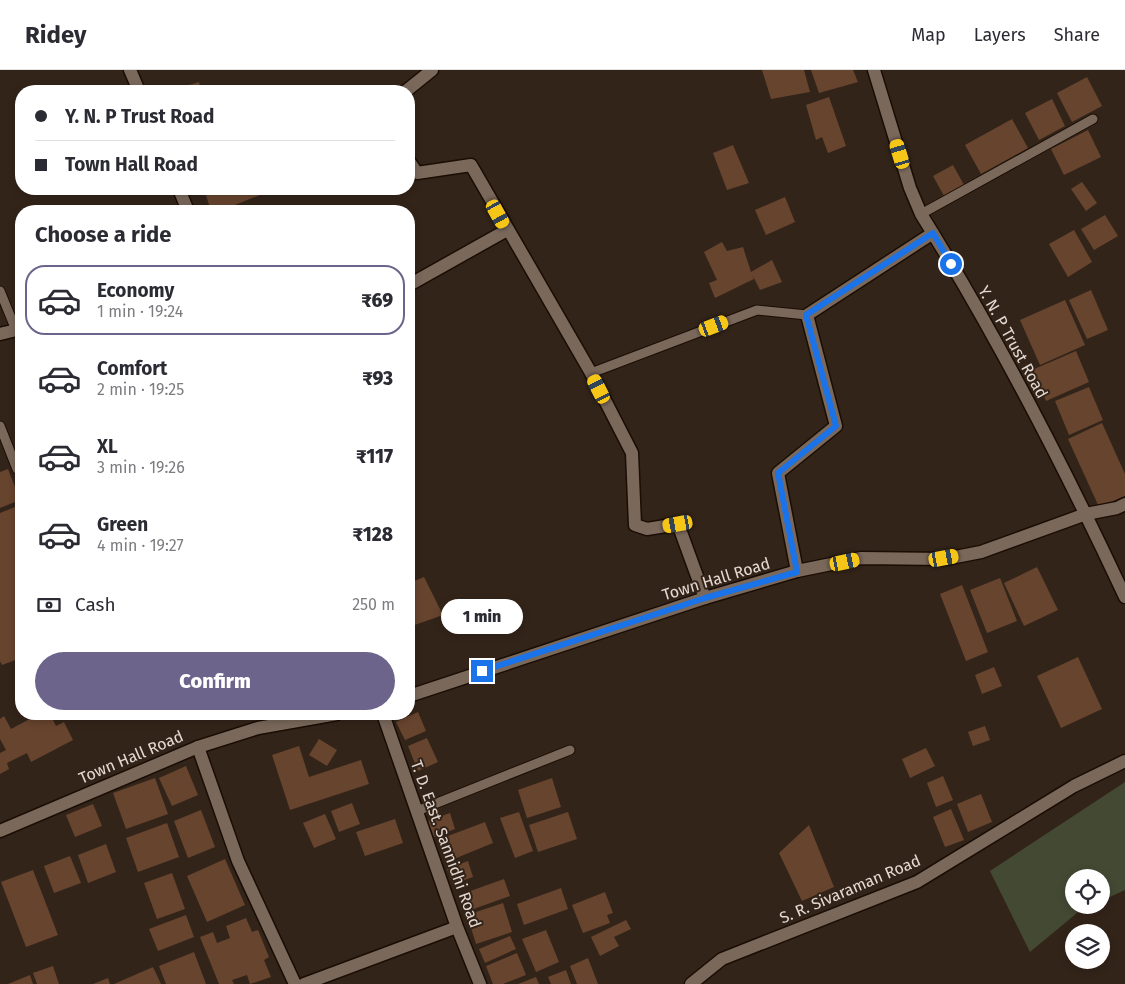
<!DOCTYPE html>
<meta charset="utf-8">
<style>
:root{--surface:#fff;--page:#f2f2f3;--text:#2b2b33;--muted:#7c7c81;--line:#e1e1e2;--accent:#6c648b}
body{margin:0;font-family:"Fira Sans",sans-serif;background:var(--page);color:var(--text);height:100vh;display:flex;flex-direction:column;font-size:19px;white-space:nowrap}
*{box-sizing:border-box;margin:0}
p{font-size:16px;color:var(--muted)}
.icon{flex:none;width:28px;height:28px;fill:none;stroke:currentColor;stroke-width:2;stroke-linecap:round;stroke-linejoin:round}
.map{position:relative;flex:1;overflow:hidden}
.drawer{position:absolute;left:15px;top:135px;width:400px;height:515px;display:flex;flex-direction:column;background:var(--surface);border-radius:20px;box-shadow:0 2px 8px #0003}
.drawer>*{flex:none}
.top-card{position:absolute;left:15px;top:15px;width:400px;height:110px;border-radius:20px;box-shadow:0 2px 8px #0003;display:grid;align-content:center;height:110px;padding:0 20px;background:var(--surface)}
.tools{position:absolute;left:1065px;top:799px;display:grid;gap:10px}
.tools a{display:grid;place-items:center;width:45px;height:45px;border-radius:50%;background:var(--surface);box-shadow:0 2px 8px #0003;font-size:25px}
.end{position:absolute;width:22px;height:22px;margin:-11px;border:6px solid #1a73e8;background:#fff;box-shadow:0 0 0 2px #fff}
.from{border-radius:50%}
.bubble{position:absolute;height:35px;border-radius:18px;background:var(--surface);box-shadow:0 2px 8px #0003;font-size:16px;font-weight:800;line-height:35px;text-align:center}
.car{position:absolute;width:15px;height:30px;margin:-15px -8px;border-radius:6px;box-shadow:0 0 4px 1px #0007;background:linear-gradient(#f5c518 24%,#345 0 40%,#f5c518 0 76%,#345 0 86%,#f5c518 0)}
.top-card b{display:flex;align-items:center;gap:18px;height:48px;font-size:19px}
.top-card b+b{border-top:1px solid var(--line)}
.top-card i{width:12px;height:12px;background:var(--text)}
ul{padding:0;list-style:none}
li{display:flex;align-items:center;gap:15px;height:70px;margin:0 10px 8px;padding:0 10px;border:2px solid transparent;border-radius:20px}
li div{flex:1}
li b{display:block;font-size:19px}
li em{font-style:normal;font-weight:800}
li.selected{border-color:var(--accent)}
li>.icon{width:45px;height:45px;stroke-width:1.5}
h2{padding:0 20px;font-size:22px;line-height:60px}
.pay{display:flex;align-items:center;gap:12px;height:55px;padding:0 20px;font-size:19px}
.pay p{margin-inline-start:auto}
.primary-button{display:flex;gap:10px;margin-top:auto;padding:10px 20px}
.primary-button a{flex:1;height:58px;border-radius:30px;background:var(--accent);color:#fff;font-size:20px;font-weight:800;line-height:58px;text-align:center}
header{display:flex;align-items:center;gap:30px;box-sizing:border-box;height:70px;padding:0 25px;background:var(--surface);border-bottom:1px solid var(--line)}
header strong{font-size:24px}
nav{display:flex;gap:28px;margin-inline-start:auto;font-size:18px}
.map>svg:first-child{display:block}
.green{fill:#434933}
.building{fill:#67442e}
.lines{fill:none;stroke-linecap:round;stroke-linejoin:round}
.service-casing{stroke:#1a0d04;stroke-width:11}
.minor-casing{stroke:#1a0d04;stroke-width:15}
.tertiary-casing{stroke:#1a0d04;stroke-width:15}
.service{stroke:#7a685b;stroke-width:9}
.minor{stroke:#7a685b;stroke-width:12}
.tertiary{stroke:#7a685b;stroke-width:12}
.route{stroke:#1a73e8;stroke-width:6}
.labels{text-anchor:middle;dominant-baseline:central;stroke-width:4;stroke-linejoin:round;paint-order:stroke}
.street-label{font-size:16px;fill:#e5dad3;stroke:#332419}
</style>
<header>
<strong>Ridey</strong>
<nav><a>Map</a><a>Layers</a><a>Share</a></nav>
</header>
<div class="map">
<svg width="1125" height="914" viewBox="0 0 1125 914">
<rect width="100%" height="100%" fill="#332419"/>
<path class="green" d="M1125 712V820L1101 831V808H1074V835H1094L1077 843 1030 882 990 801Z"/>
<path class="building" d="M762 0H804L810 22 771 29Z
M811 0H853L858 12 819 23Z
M1087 7 1102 36 1072 52 1057 23Z
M199 12 201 21H169Z
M829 27 846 76 828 83 822 67 816 70 806 35Z
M1052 29 1065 56 1039 70 1025 43Z
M1012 49 1028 78 981 104 965 75Z
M1088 60 1101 87 1064 105 1051 79Z
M733 75 749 113 727 120 713 83Z
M953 95 964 115 944 126 933 106Z
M1082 112 1097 133 1086 141 1071 119Z
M204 119H257L260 125 220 141H211Z
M785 127 795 152 766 165 755 140Z
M1105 145 1118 166 1094 180 1081 159Z
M1074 160 1092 192 1068 207 1049 174Z
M722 172 727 181 743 177 751 202 772 190 782 212 760 220 752 204 754 209 715 228 709 213 717 210 704 182Z
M1091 220 1108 260 1087 269 1069 230Z
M1065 230 1085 275 1040 295 1020 250Z
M1076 281 1089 312 1046 331 1032 300Z
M1089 317 1103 350 1069 365 1055 331Z
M1102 353 1125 404V426L1099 437 1068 369Z
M8 399 20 430 0 438V402Z
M20 435 21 439V596L18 589 2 595 0 591V443Z
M1037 497 1058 540 1024 556 1004 513Z
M424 507 443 545 409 557V513Z
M1000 508 1017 551 987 563 970 520Z
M962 515 988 582 966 591 940 524Z
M1078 587 1102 639 1061 658 1037 606Z
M994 597 1002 616 982 624 975 605Z
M418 642 426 661 405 670 396 652Z
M39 644H50L56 656 64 652 73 670 31 692 27 683 7 693 9 699 0 704V683L6 680 0 669V649L4 646 11 659Z
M985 656 990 670 973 676 968 662Z
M427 668 438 692 418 701 408 676Z
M319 669 337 680 327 696 309 685Z
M299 676 309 707 361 690 369 714 290 740 272 685Z
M926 678 935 696 910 708 902 689Z
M186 696 198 725 172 736 159 708Z
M943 706 953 730 936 737 927 713Z
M155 708 168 744 126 759 113 723Z
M552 708 561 737 527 748 518 720Z
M981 724 992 752 968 762 957 734Z
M352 733 360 754 339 762 331 741Z
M93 734 102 756 75 767 66 745Z
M951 739 964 770 945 777 933 747Z
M201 740 215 777 188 788 174 751Z
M519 742 533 781 515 788 500 748Z
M568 742 577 769 538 782 529 755Z
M450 743 455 759 434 767 428 751Z
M325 744 336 769 314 778 303 753Z
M395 749 403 773 365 786 356 762Z
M485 752 493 773 449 791 440 769Z
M167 753 179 787 138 802 126 768Z
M809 755 834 817 802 831 779 783Z
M106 774 116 802 88 813 78 785Z
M70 786 81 813 54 823 44 796Z
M225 789 245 835 207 852 187 806Z
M468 791 473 807 453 814 447 799Z
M33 800 58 865 26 877 1 812Z
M172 803 185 839 157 849 144 813Z
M504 809 510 826 468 841 462 824Z
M561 818 568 839 524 855 517 834Z
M605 822 613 843 607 845 610 853 583 863 572 835Z
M503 833 512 862 476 874 467 845Z
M186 845 194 867 158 881 149 859Z
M246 848 252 862 258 860 269 887 264 890 271 907 250 914 247 905 232 910 234 914H219L200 867 213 862 217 873 230 868 226 856Z
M626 850 631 859 614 867 619 876 600 886 591 867Z
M546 860 559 892 536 902 522 869Z
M510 866 516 879 485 893 479 879Z
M194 882 206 914H166L159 896Z
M517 883 526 905 503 914H493L486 896Z
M588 888 598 914H577L570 896Z
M53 896 59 914H37L33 903Z
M153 897 161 914H114Z
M566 900 571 914H551L548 907Z
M30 905 33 914H8Z
M536 907 539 914H518Z
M108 908 110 914H93Z"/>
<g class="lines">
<defs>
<path id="service" d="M921 144 1093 49
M0 221 16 260
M591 303 757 240 807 245
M0 356 17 399
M417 741 570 680"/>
<path id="minor" d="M130 0 139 21
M874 0 910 118 921 144C997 266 1064 396 1125 527
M406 21 432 0
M409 91 417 103 471 95 591 303 632 383 635 455 647 459 678 454 705 528
M179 119 188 141
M409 215 507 160
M0 264 21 259
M797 501 778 403 836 356 807 245 933 163
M383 644 457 857 480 914
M198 677 238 791 295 914
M304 914 457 857
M691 914 722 889 917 812 1074 716 1125 691"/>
<path id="tertiary" d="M409 626 705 528 797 501 861 488 945 489 981 482 1086 444 1117 438 1125 434
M0 761 198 677 258 658 337 644"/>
</defs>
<use href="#service" class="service-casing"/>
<use href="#minor" class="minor-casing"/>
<use href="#tertiary" class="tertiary-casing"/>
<use href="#service" class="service"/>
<use href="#minor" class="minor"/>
<use href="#tertiary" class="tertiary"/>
</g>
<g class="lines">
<path class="route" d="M482 601 705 528 797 502 778 403 836 356 806 245 933 163 951 194"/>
</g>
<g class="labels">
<g class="street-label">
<text transform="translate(1013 272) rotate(61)">Y. N. P Trust Road</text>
<text transform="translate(716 509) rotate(-17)">Town Hall Road</text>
<text transform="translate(131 687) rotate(-23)">Town Hall Road</text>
<text transform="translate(446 774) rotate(70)">T. D. East. Sannidhi Road</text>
<text transform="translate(850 819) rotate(-23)">S. R. Sivaraman Road</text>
</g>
</g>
</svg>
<div class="tools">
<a><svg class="icon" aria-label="locate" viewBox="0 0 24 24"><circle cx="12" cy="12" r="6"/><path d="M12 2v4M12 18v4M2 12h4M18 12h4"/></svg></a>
<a><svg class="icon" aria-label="layers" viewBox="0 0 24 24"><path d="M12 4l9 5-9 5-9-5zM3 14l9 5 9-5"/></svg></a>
</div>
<i class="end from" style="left:951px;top:194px"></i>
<i class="end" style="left:482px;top:601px"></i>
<div class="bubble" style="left:441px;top:529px;width:82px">1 min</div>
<i class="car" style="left:900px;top:84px;rotate:343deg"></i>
<i class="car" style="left:498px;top:144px;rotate:151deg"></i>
<i class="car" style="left:714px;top:256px;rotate:69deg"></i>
<i class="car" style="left:599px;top:319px;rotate:333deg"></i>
<i class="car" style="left:678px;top:454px;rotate:260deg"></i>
<i class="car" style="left:944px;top:488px;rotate:80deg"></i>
<i class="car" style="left:845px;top:492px;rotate:78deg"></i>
<div class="top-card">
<b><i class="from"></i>Y. N. P Trust Road</b>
<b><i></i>Town Hall Road</b>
</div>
<section class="drawer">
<h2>Choose a ride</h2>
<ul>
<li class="selected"><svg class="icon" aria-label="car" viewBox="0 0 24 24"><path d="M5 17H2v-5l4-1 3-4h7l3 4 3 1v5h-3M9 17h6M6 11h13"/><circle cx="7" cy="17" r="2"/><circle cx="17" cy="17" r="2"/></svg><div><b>Economy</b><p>1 min · 19:24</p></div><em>₹69</em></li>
<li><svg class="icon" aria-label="car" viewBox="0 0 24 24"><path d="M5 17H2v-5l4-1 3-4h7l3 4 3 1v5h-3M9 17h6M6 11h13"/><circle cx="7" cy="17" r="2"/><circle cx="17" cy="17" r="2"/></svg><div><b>Comfort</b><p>2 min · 19:25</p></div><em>₹93</em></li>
<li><svg class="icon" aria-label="car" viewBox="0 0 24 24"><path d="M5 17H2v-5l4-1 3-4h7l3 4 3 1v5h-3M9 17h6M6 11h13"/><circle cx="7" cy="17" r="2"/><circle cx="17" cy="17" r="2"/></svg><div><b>XL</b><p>3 min · 19:26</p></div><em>₹117</em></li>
<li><svg class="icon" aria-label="car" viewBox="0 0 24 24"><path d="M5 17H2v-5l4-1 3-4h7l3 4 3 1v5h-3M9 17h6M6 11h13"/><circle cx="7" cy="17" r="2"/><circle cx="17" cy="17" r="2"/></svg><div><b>Green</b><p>4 min · 19:27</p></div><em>₹128</em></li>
</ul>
<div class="pay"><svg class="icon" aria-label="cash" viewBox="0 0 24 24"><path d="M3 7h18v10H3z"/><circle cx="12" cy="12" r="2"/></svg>Cash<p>250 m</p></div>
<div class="primary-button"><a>Confirm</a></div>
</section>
</div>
